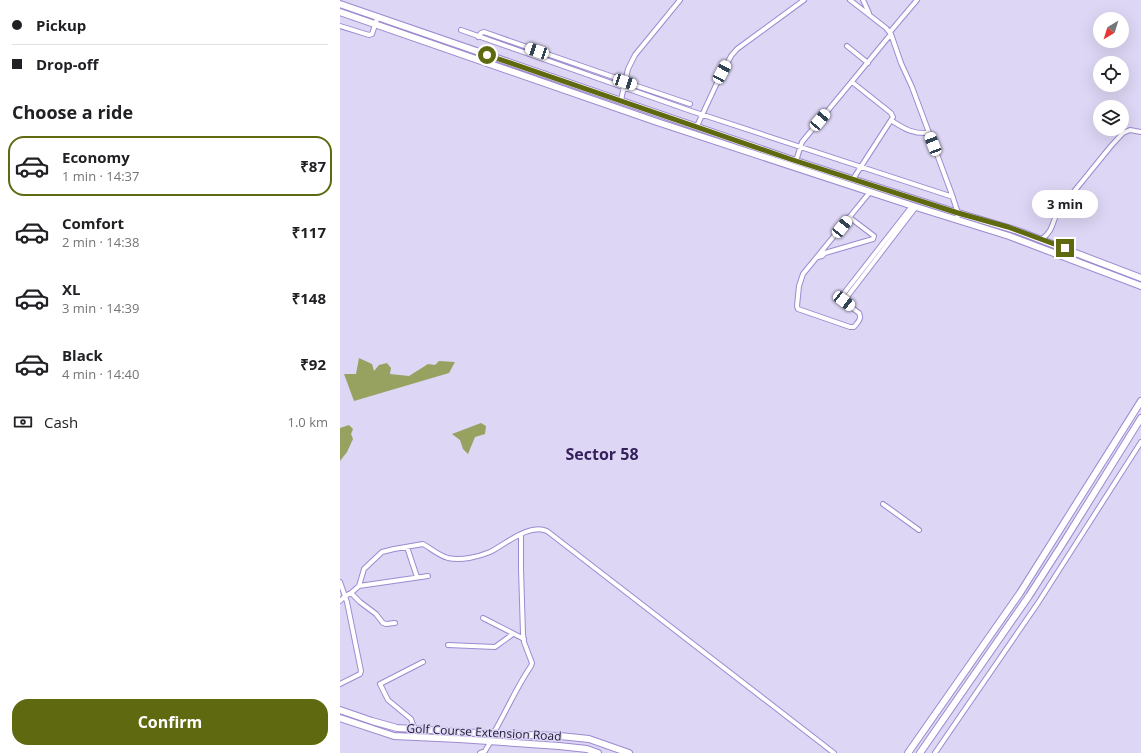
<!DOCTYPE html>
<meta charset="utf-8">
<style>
:root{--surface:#fff;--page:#f6f6f6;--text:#202124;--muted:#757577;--line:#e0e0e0;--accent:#5f6a10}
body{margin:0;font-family:"Open Sans",sans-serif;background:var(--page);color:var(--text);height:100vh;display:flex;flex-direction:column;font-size:15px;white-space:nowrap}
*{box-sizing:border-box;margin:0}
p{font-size:13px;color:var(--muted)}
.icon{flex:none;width:22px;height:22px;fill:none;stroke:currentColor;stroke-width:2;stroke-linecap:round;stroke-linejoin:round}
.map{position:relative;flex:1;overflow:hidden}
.details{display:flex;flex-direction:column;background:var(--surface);width:340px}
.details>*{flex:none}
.hud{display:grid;align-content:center;height:88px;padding:0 12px;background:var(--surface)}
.needle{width:26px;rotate:218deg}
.tools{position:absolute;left:753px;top:12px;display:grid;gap:8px}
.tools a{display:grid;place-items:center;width:36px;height:36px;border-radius:50%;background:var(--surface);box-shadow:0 4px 16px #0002;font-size:20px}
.end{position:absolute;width:18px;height:18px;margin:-9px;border:5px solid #5f6a10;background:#fff;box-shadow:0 0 0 2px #fff}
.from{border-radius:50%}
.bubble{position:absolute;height:28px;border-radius:14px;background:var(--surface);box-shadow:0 4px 16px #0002;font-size:13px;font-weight:700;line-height:28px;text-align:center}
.car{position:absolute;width:12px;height:24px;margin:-12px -6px;border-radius:5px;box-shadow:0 0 3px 1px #0007;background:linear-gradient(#fff 24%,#345 0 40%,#fff 0 76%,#345 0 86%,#fff 0)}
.hud b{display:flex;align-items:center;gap:14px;height:38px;font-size:15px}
.hud b+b{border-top:1px solid var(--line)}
.hud i{width:10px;height:10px;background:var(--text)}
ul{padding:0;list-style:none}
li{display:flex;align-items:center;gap:12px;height:60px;margin:0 8px 6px;padding:0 4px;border:2px solid transparent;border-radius:16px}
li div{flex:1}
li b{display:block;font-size:15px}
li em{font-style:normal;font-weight:700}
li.active{border-color:var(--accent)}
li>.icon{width:36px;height:36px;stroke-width:1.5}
h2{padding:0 12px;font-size:18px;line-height:48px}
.pay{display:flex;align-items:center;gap:10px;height:44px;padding:0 12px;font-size:15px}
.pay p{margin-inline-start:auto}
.cta{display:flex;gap:8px;margin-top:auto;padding:8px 12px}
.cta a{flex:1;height:46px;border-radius:16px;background:var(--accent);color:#fff;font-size:16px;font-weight:700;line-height:46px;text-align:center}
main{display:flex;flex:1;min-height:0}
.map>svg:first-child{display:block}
.water{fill:#97a260}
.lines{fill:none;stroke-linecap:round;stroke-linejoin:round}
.street-casing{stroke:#9e8ad1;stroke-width:6}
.secondary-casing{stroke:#9e8ad1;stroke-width:8}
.street{stroke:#fff;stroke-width:4}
.secondary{stroke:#fff;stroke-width:6}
.route{stroke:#5f6a10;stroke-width:5}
.labels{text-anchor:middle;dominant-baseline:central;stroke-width:3;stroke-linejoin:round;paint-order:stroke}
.street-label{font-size:12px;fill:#1e1531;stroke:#ddd6f4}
.district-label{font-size:16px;font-weight:bold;fill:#341e5b;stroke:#ddd6f4}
</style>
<main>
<section class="details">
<div class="hud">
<b><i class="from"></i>Pickup</b>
<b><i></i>Drop-off</b>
</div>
<h2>Choose a ride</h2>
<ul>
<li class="active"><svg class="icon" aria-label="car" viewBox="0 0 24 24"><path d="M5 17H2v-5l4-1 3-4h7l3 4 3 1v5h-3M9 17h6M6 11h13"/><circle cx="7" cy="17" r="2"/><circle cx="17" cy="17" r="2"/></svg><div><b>Economy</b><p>1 min · 14:37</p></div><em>₹87</em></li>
<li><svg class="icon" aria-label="car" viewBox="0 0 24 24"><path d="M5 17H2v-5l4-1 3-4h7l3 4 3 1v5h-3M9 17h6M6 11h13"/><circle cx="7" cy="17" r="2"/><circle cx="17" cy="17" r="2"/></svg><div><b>Comfort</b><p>2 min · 14:38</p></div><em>₹117</em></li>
<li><svg class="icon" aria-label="car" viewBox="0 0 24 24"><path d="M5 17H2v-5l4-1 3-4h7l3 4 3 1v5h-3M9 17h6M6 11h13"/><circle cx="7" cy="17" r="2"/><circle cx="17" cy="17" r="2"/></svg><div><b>XL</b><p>3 min · 14:39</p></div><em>₹148</em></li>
<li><svg class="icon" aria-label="car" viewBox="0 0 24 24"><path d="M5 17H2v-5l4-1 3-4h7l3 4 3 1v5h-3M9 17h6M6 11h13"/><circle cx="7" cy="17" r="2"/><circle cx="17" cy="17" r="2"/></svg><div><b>Black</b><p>4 min · 14:40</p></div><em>₹92</em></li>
</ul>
<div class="pay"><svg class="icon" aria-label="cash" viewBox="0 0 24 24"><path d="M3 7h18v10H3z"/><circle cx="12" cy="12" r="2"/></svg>Cash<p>1.0 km</p></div>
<div class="cta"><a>Confirm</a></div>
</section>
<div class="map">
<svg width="801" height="753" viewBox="0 0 801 753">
<rect width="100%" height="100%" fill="#ddd6f4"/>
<path class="water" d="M19 358 32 364 34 371 39 365 47 363 51 368 50 374 69 376 88 364 95 365 99 361 115 362 109 373 14 401 4 374H16Z
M141 423 146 426 145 434 135 437 128 454 123 449 120 440 112 434Z
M9 425 13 429 11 434 13 439 7 452 0 461V428Z"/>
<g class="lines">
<defs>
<path id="street" d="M510 0 546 28 551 34 561 63 572 87 611 192 618 213 617 219
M523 0 529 13
M0 26 29 35 32 34 38 16
M121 30 351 111 613 197
M550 32 577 0
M138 37 141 33 144 32 285 81
M507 46 528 63
M285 82 350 104
M512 82 551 113 553 117 513 179
M281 100 288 69 295 55 340 0
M552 121C565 129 572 134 589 133
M357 126 376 85 391 56 397 49 464 0
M456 161 462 142 551 34
M530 192 463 274 459 286 457 306 458 309 510 327H514C518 322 522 319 519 313L502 300 501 297 572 206
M702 239C715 229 711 222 719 210L771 146 783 133 790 130 801 132
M478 257 482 256 485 253 533 239 534 236 509 217
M504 301 576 207
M543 504 579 530
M67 547 77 577
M0 582 7 602 21 671 20 674 0 684
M19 586 88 576
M11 593 20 602 36 614 43 623 46 624 55 623
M0 601 5 596 11 593 19 586 24 569 42 552 54 549 83 544C92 549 98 555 108 558 121 561 138 557 150 552 166 544 189 523 207 531L494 753
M143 618 184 639
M108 645 155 647 173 634
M75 730 71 719 48 700 40 684 83 662
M153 734C166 712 176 688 191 666L192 663 184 642 183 634 181 569V534
M140 753 145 751 151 741
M595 753 698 603 801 442"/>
<path id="secondary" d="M0 4 450 159 618 213 678 231 801 278
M0 12 317 122 576 207 669 236 801 286
M0 710 32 721 57 728 153 734 220 736 249 739 289 753
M0 718 54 736 119 739 219 746 247 749 258 753
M568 753 680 593 801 401
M580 753 689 596 725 540 801 418"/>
</defs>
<use href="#street" class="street-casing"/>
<use href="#secondary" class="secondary-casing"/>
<use href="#street" class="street"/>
<use href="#secondary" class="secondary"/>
</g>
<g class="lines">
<path class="route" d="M147 55 450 159 618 213 668 227 725 248"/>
</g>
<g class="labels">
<g class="street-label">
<text transform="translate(144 732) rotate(3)">Golf Course Extension Road</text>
</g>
<g class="district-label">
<text x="262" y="454">Sector 58</text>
</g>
</g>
</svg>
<div class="tools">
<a><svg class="needle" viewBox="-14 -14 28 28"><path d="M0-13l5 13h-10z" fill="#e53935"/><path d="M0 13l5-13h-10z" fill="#757577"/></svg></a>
<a><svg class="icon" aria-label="locate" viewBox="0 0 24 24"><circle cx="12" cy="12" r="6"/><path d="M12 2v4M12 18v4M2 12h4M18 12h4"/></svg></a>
<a><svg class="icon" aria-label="layers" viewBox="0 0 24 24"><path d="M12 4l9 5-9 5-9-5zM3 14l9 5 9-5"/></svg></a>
</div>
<i class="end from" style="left:147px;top:55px"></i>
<i class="end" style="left:725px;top:248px"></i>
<div class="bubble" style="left:692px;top:190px;width:66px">3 min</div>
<i class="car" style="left:197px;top:51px;rotate:289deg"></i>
<i class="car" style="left:382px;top:72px;rotate:28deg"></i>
<i class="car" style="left:285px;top:82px;rotate:108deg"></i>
<i class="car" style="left:480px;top:120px;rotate:40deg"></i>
<i class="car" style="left:593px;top:144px;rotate:339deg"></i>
<i class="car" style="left:502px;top:227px;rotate:39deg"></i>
<i class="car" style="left:504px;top:301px;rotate:128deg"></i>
</div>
</main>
